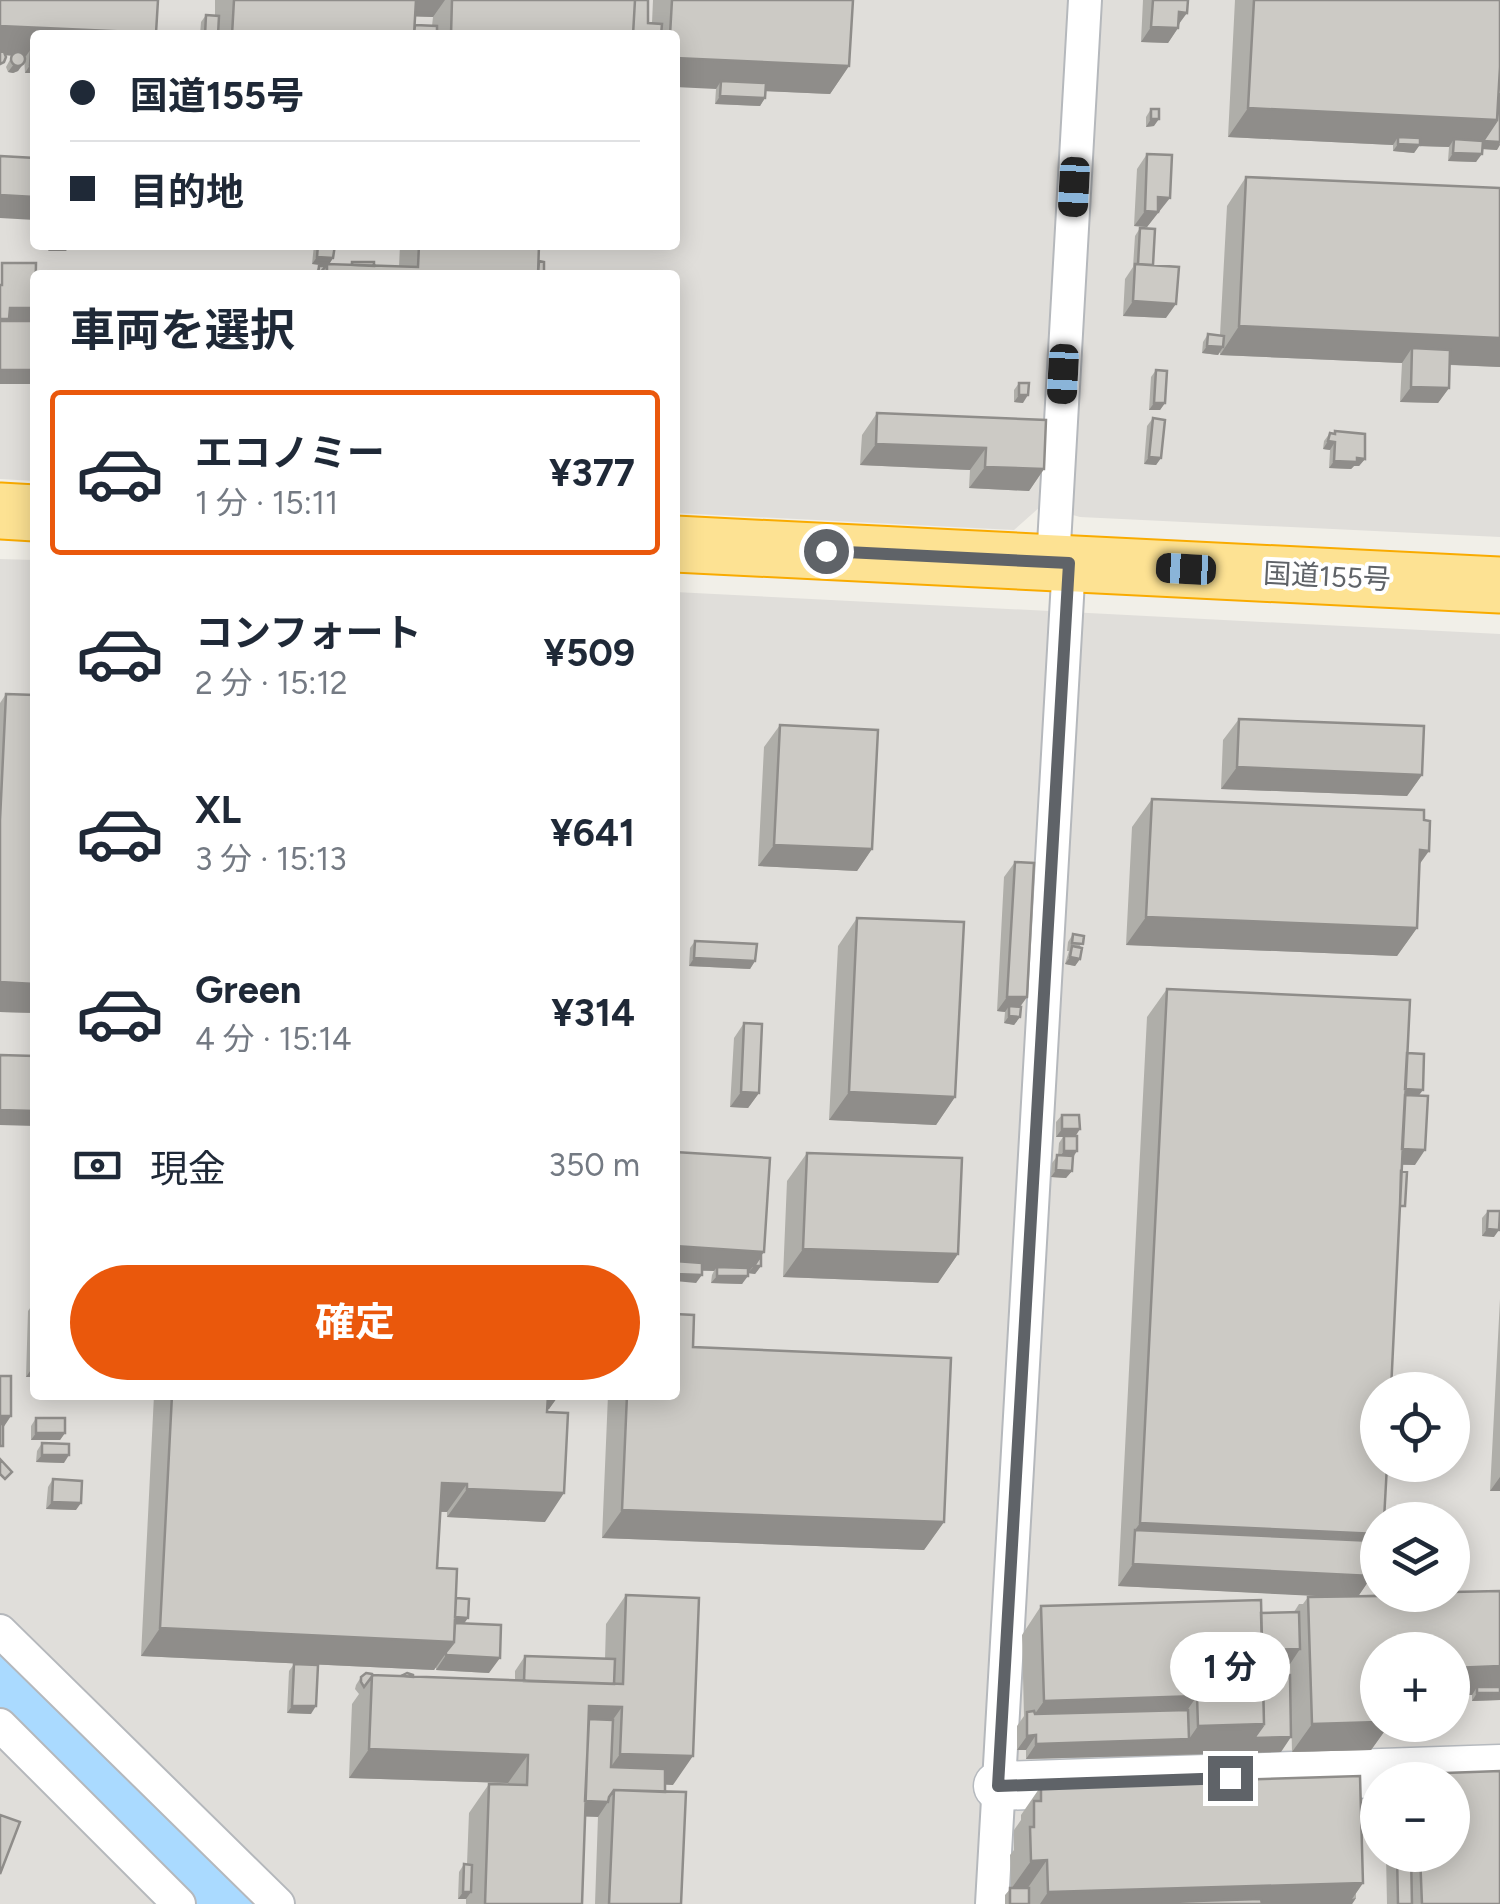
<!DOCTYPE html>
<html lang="ja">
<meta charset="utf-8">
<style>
:root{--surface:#fff;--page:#f2f2f3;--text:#1f2937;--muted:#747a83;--line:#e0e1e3;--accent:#ea580c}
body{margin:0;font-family:Figtree,"Noto Sans JP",sans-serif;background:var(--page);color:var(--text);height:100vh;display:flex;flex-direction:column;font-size:38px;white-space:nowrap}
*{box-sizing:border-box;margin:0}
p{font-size:32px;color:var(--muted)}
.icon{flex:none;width:55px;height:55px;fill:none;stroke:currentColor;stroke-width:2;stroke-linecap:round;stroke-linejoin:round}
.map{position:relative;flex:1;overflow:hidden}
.sheet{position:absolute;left:30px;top:270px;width:650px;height:1130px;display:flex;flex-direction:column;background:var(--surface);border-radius:10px;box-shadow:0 5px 25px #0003}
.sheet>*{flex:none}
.hud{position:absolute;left:30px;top:30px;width:650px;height:220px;border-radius:10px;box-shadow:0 5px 25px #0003;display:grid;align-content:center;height:220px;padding:0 40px;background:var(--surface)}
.tools{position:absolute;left:1360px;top:1372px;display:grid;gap:20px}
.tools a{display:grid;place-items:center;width:110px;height:110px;border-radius:50%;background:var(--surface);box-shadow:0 5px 25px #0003;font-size:50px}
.end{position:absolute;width:45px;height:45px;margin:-22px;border:12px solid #5f6368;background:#fff;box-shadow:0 0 0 5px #fff}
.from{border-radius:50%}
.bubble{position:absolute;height:70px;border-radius:35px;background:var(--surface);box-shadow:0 5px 25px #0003;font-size:32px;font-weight:700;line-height:70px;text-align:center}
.car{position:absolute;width:30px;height:60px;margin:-30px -15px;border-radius:12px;box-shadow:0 0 8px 2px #0007;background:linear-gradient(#222 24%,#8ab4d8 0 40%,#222 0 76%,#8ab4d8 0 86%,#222 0)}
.hud b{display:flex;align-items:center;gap:35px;height:95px;font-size:38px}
.hud b+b{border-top:2px solid var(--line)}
.hud i{width:25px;height:25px;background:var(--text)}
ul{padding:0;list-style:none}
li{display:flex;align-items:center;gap:30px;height:165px;margin:0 20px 15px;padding:0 20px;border:5px solid transparent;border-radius:10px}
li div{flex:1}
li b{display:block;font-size:38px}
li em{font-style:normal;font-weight:700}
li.active{border-color:var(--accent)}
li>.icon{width:90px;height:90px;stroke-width:1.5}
h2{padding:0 40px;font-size:45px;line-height:120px}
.pay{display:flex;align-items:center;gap:25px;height:110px;padding:0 40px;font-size:38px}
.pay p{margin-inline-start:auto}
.action{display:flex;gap:20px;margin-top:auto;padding:20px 40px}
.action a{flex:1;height:115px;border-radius:60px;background:var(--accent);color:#fff;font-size:40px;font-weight:700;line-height:115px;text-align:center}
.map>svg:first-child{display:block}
.industrial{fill:#e0deda;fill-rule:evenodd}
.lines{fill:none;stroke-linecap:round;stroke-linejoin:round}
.river{stroke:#aadaff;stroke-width:60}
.street-casing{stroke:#b5b8bc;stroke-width:36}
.secondary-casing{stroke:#b6babf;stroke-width:51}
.highway-casing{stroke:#f9ab00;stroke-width:59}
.street{stroke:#fff;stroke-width:32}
.secondary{stroke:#fff;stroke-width:48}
.highway{stroke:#fde293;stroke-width:55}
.wall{fill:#afaea9;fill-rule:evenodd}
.shaded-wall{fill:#8f8d8a}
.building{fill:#cccac5;stroke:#8f8d8a;stroke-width:2.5}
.route{stroke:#5f6368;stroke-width:12}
.labels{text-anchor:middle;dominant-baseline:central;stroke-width:8;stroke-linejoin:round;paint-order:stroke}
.street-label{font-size:28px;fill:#5f6368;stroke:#fff}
</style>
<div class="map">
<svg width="1500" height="1904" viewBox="0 0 1500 1904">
<rect width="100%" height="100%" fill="#f1efe8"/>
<path class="industrial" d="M0 0H1500V537L1080 517 1041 506 1014 530 675 513V275H35V481L0 479ZM35 35H675V245H35Z
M0 559 35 560V1395H675V592L1500 634V1904H0ZM1378 1390H1452V1465H1378ZM1378 1520H1452V1595H1378ZM1378 1650H1452V1725H1378ZM1378 1780H1452V1855H1378Z"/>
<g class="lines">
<path class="river" d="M0 1673 233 1904"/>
<defs>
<path id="street" d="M1053 562 1085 0
M0 1631 278 1904
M0 1725 179 1904
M992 1904 1069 563"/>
<path id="secondary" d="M998 1786 1500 1769"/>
<path id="highway" d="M0 511 35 513
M675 544 1500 585"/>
</defs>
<use href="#street" class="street-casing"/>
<use href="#secondary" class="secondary-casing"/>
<use href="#highway" class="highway-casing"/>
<use href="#street" class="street"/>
<use href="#secondary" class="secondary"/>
<use href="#highway" class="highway"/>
</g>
<path class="wall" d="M0 0 156 33 155 35H35V73H25L24 56 18 71 13 73 8 72 6 67 12 56 5 55Z
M215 0H648V23H652L653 0H853L849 66 830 94 766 91 765 98 760 106 715 104 716 89 675 35H200L201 22 206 15 215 16ZM415 16 433 17 432 26 415 25Z
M1143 0H1188L1178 28 1168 43 1141 42Z
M1235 0H1500L1497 150 1482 149 1476 162 1448 161 1449 147 1419 146 1414 153 1393 151V145L1228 137Z
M1151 109 1154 126 1146 127V117Z
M1147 154 1160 212H1158L1147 227 1134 226 1137 169Z
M1246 177 1500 367 1450 365 1449 388 1438 403 1400 402 1402 363 1220 355V352L1218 355 1202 353 1203 342 1208 334 1220 335 1227 206Z
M1140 228 1153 265 1166 318 1123 316 1125 279 1133 267 1135 236Z
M314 245H335L333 258 329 264 350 265 352 262 374 266 399 267 400 245H539V261L544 275H314L319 266 326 265 312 264Z
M1156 370 1165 403 1160 410H1149L1151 377Z
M1019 383 1023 403 1014 402V390Z
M877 413 1044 469 1029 491 969 488 970 470 860 465 862 435Z
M1153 418 1161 458 1156 465 1144 464 1147 426Z
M1335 431 1365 459 1359 466H1354L1351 469 1329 468 1330 450 1323 449 1324 441 1330 433 1333 434Z
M6 694 35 695V1013L0 1012V703Z
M1239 719 1422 775 1407 796 1221 789 1223 740Z
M780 725 872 849 857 871 758 866 764 747Z
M1152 799 1420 863 1417 928 1397 956 1126 945 1132 827Z
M1015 862 1027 997 1020 1007V1017L1014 1025 1004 1023 1005 1012 997 1011 1004 877Z
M857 918 955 1097 936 1125 829 1120 838 946Z
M1073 934 1081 947 1080 959 1075 966 1065 964 1069 951H1067L1068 942Z
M695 941 755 961 750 969 689 966 690 948Z
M1167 989 1407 1053 1419 1095 1415 1165H1402L1372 1576 1359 1595 1500 1591V1700L1472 1701V1695L1378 1650V1725H1389L1371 1750 1292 1752 1290 1664 1262 1665 1263 1675 1281 1752 1026 1759V1750H1017V1726L1024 1716 1022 1635 1041 1606 1261 1613 1294 1612 1299 1604H1303L1308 1597 1325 1596 1118 1586 1147 1017Z
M744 1023 759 1093 748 1108 730 1107 734 1038Z
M1062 1115 1075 1136 1072 1171 1066 1178 1051 1177 1052 1163 1058 1155 1059 1143 1063 1137H1056V1122Z
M675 1152 761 1255V1266L755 1274 748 1273 742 1284 711 1283 712 1275 714 1271H702L696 1283Z
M807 1153 958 1254 938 1283 783 1277 787 1181Z
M1488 1211 1494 1237 1482 1236V1218Z
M1500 1299V1491H1490Z
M35 1301V1377H26L28 1311Z
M693 1347 948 1411 944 1522 924 1550 602 1538 608 1395H675Z
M154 1395H559L549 1409H547L545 1522 447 1517V1512H440L437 1568 456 1598 464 1623 489 1673 436 1670V1667L434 1670 141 1656Z
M36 1418 65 1433 60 1440H31V1426Z
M42 1443 64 1463 36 1462 37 1451Z
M53 1479 76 1510 46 1509 48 1487Z
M626 1595 673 1785 665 1784V1792L681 1904H595L598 1816H585L582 1904H466V1899H458L459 1872 464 1864H467L469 1813 489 1784 508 1785V1783L349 1778 352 1704 359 1694 355 1689 356 1685 361 1677 373 1675 515 1680V1671L525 1656 605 1659 606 1624Z
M294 1664 311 1714 287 1713 289 1671Z
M1500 1771V1904H1387L1386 1855H1452V1780H1414L1418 1774Z
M1041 1786 1361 1796 1362 1804 1361 1806 1363 1883 1356 1893V1898L1352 1904H1005V1895L1011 1888 1010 1855 1014 1850V1830L1021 1820V1815Z"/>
<path class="shaded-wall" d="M408 0H445L433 17 397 16Z
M1179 12 1187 13 1176 28Z
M0 26 156 33 155 35H35V57L31 49 26 56 0 55Z
M1151 27 1178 28 1168 43 1141 42Z
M675 58 849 66 830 94 720 89 721 81 716 89 675 87Z
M24 63 18 71 13 73 8 72 14 64Z
M30 65H35V73H25Z
M720 96 765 98 760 106 715 104Z
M1248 108 1497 120 1500 145 1497 150 1453 147 1454 139 1449 147 1419 146 1414 153 1393 151 1398 144V137L1393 145 1228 137Z
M1151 119H1159L1154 126 1146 127Z
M1453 153 1482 154 1476 162 1448 161Z
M0 195 35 197V220L0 218Z
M1158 197 1170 198 1147 227 1134 226 1145 211Z
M52 245H71L66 251H48Z
M317 257 333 258 328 266 312 264Z
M1133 301 1176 304 1166 318 1123 316Z
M10 308H35V318L32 323 0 332V319Z
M1239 326 1500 338V367L1412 363V348L1402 363 1220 355Z
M1207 346 1223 347 1218 355 1202 353Z
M0 370H35V378L30 384H0Z
M1411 387 1449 388 1438 403 1400 402Z
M1019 395H1028L1023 403 1014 402Z
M1154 403H1165L1160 410H1149Z
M1328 441 1335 442 1330 450 1323 449Z
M876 444 986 448 970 470 860 465Z
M1149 457 1161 458 1156 465 1144 464Z
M1357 458 1365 459 1359 466H1354L1351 469 1329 468 1334 461Z
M985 467 1044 469 1029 491 969 488Z
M1237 767 1422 775 1407 796 1221 789Z
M774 845 872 849 857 871 758 866Z
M1420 850 1429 851 1409 879Z
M1146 917 1417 928 1397 956 1126 945Z
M1070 957 1080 959 1075 966 1065 964Z
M694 958 755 961 750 969 689 966Z
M0 982 35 984V1013L0 1012Z
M1007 997H1027L1016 1012 1009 1006 1005 1012 997 1011Z
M1009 1016 1020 1017 1014 1025 1004 1023Z
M1392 1089 1423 1090 1417 1098 1387 1096Z
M741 1092 759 1093 748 1108 730 1107Z
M849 1092 955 1097 936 1125 829 1120Z
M0 1110 35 1111V1126L0 1125Z
M1062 1129H1080L1075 1137H1056Z
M1394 1149 1425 1150 1415 1165 1383 1164Z
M1064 1151H1077L1072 1159H1058Z
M1056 1170 1072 1171 1066 1178 1051 1177Z
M1487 1229 1499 1230 1494 1237 1482 1236Z
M675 1246 764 1252 748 1273 717 1271V1267L714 1271 675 1269Z
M803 1249 958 1254 938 1283 783 1277Z
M754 1266H761L755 1274 748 1273Z
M675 1274 702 1275 696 1283 675 1281Z
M717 1276H748L742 1284 711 1283Z
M35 1364V1377H26Z
M538 1395H559L549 1409 529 1408Z
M0 1416H11L1 1431H0Z
M36 1433H65L60 1440H31Z
M42 1455H69L64 1463 36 1462Z
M1500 1477V1491H1490Z
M442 1483 467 1484 447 1512 422 1511Z
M467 1489 564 1493 545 1522 447 1517Z
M52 1502 81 1503 76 1510 46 1509Z
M622 1510 944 1522 924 1550 602 1538Z
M1140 1523 1378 1534V1543L1364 1563 1135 1530Z
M1133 1564 1372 1576 1357 1598 1118 1586Z
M449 1617 468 1618 463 1625 444 1624Z
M160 1628 454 1642 434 1670 141 1656Z
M1300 1649 1290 1664 1242 1665 1252 1650Z
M446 1655 500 1658 489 1673 436 1670Z
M1500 1666V1700L1472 1701 1477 1693V1687L1472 1695H1452V1668Z
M524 1694 622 1707 602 1735Z
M1197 1696 1177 1725H1027L1044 1701Z
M292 1706H316L311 1714 287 1713Z
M1378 1722V1725H1389L1371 1750 1292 1752 1312 1724Z
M1264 1724 1291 1737 1281 1752 1026 1759 1036 1744 1189 1739 1198 1726Z
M1036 1735 1026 1750H1017L1027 1736Z
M369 1749 528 1755 508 1783 349 1778Z
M620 1754 693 1756 673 1785 600 1782Z
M577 1801 608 1802 598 1817 566 1816Z
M1047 1860 1027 1889H1011L1031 1861Z
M1363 1883 1352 1899 1356 1898 1352 1904H1163V1902L1162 1904H1040L1048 1892Z
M463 1892H471L466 1899H458Z"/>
<path class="building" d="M0 0H158L156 33 0 26Z
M234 0H416L414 35H232Z
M452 0H635L633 35H451Z
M635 0H648V23L662 24 661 35H633Z
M672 0H853L849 66 675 58V35H670Z
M1153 0H1188L1187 13 1179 12 1178 28 1151 27Z
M1254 0H1500V67L1497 120 1248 108Z
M206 15 219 16 218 35H205Z
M415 25 437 26V35H414Z
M31 49H35V65H30Z
M0 51 4 52 6 57 4 62 0 64Z
M11 59a7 7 0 1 1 14 0a7 7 0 1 1-14 0Z
M721 81 766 83 765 98 720 96Z
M1499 94 1500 95V142L1483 141 1497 120Z
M1151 109H1159V119H1151Z
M1398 137 1420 138V145L1398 144Z
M1454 139 1483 141 1482 154 1453 153Z
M1147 154 1172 155 1170 198 1158 197V212L1145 211Z
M0 156 35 158V197L0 195Z
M1246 177 1500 188V338L1239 326Z
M1140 228 1155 229 1153 265 1138 264Z
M318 245H335L333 258 317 257Z
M419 245H539L538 275H327V264L418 267Z
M539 261 544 262V275H538Z
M352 262H374V266L352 265Z
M2 263H36L35 308H10L9 319H0V285H2Z
M1135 264 1179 267 1176 304 1133 301Z
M319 266H326L318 275Z
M0 321H35V370H0Z
M1208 334 1224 336 1223 347 1207 346Z
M1412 348 1450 350 1449 388 1411 387Z
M1156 370 1167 371 1165 403H1154Z
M1019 383H1029L1028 395H1019Z
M877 413 1046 420 1044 469 985 467 986 448 876 444Z
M1153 418 1165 420 1161 458 1149 457Z
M1335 431 1365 434V459L1357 458V462L1334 461 1335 442 1328 441 1330 433 1335 434Z
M6 694 35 695V984L0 982V820Z
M1239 719 1424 726 1422 775 1237 767Z
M780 725 878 730 872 849 774 845Z
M1152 799 1424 810V820L1430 821 1429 851 1420 850 1417 928 1146 917Z
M1015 862 1034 863 1027 997H1007Z
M857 918 964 922 955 1097 849 1092Z
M1073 934 1084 936 1083 944 1072 943Z
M695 941 757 944 755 961 694 958Z
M1072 946 1082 948 1080 959 1070 957Z
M1167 989 1410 1000 1391 1390H1378V1465H1387L1384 1520H1378V1534L1140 1523Z
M1009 1006 1021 1007 1020 1017 1009 1016Z
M744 1023 762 1024 759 1093 741 1092Z
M1407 1053 1424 1054 1423 1090 1405 1089Z
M0 1055 35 1056V1111L0 1110Z
M1405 1095 1428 1096 1425 1150 1402 1149Z
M1062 1115H1079L1080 1129H1062Z
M1064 1136H1077V1151H1064Z
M675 1152 770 1158 764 1252 675 1246Z
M807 1153 962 1158 958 1254 803 1249Z
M1057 1155 1073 1156 1072 1171 1056 1170Z
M1401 1171 1407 1172 1405 1206H1400Z
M1488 1211H1500L1499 1230 1487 1229Z
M761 1255V1266H754Z
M675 1261 702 1263V1275L675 1274Z
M717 1267 748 1268V1276H717Z
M675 1314 694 1315 693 1347 951 1358 944 1522 622 1510 627 1395H675Z
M0 1376H11V1416H0Z
M172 1395H548L547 1412 568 1413 564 1493 467 1489V1484L442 1483 437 1568 457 1569 454 1642 160 1628Z
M36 1418H65V1433H36Z
M0 1424H3V1446H0Z
M42 1443 69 1444V1455H42Z
M0 1459 12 1472 5 1479 0 1474Z
M53 1479 82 1481 81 1503 52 1502Z
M1135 1530 1374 1541 1372 1576 1133 1564Z
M1500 1591V1666L1452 1668V1650H1378V1722L1312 1724 1308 1597 1452 1595V1592Z
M626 1595 699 1598 693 1756 620 1754 622 1707 589 1706 582 1904H485L489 1784 527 1785 528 1755 369 1749 372 1675 623 1684Z
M456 1598 469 1599 468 1618 455 1617Z
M1261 1600 1264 1724 1198 1726 1197 1696 1044 1701 1041 1606Z
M1299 1612 1300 1649 1262 1650 1261 1613Z
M455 1623 501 1625 500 1658 446 1655V1652L454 1642Z
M525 1656 615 1659 614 1684 524 1681Z
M294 1664 318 1665 316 1706H292Z
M366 1673 372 1674 373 1675 364 1687 361 1682V1677Z
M407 1673 413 1675V1677L401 1676Z
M1263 1675H1290L1291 1737 1254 1738 1264 1724Z
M1477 1687H1500V1693H1477Z
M1188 1710 1189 1739 1036 1744V1735L1027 1736V1712L1034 1711 1035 1714Z
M589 1719 613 1720 611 1767 665 1769V1792L614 1790 609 1797 608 1802 585 1801Z
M1500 1771V1904H1422L1420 1855H1452V1780H1418V1774Z
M1360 1776 1363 1883 1048 1892 1047 1860 1031 1861 1030 1827H1034V1801H1041V1786Z
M614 1790 686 1792 681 1904H609Z
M0 1815 20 1822 0 1874Z
M1397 1855H1411L1412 1904H1398Z
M464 1864 472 1865 471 1892H463Z
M1010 1888H1029V1904H1010Z
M1261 1899 1262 1904H1163V1902Z"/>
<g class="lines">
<path class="route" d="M826 551 1069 563 998 1786 1230 1778"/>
</g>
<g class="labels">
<g class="street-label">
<text transform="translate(1327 576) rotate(3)">国道155号</text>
</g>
</g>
</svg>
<div class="tools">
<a><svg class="icon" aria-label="locate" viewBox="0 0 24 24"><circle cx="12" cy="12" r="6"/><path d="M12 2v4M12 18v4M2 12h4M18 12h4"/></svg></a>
<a><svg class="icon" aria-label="layers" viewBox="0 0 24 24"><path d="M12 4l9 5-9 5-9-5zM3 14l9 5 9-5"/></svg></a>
<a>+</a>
<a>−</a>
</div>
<i class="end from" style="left:826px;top:551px"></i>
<i class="end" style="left:1230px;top:1778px"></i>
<div class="bubble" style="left:1170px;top:1632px;width:120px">1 分</div>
<i class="car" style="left:1074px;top:187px;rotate:183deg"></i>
<i class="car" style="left:1063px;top:374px;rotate:183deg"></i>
<i class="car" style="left:1186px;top:569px;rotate:273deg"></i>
<div class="hud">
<b><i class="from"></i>国道155号</b>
<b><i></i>目的地</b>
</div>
<section class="sheet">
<h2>車両を選択</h2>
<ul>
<li class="active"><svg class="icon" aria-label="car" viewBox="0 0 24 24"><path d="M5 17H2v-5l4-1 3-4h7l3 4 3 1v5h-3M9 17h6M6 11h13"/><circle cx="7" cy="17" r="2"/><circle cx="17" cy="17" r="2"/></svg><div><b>エコノミー</b><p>1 分 · 15:11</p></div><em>¥377</em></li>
<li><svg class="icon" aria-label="car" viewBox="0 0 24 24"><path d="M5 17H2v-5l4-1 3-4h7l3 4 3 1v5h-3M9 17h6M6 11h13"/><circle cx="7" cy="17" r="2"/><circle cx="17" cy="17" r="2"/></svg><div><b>コンフォート</b><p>2 分 · 15:12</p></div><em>¥509</em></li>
<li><svg class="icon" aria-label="car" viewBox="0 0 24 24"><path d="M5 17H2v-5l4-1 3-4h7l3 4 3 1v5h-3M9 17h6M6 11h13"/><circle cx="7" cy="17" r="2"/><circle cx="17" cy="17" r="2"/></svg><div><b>XL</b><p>3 分 · 15:13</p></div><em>¥641</em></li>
<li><svg class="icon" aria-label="car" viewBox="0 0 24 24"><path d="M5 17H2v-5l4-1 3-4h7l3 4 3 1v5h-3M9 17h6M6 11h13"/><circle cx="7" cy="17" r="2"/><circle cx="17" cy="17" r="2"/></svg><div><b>Green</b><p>4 分 · 15:14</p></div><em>¥314</em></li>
</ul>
<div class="pay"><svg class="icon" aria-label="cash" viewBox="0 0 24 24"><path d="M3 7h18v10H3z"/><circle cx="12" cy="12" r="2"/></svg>現金<p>350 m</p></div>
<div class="action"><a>確定</a></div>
</section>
</div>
